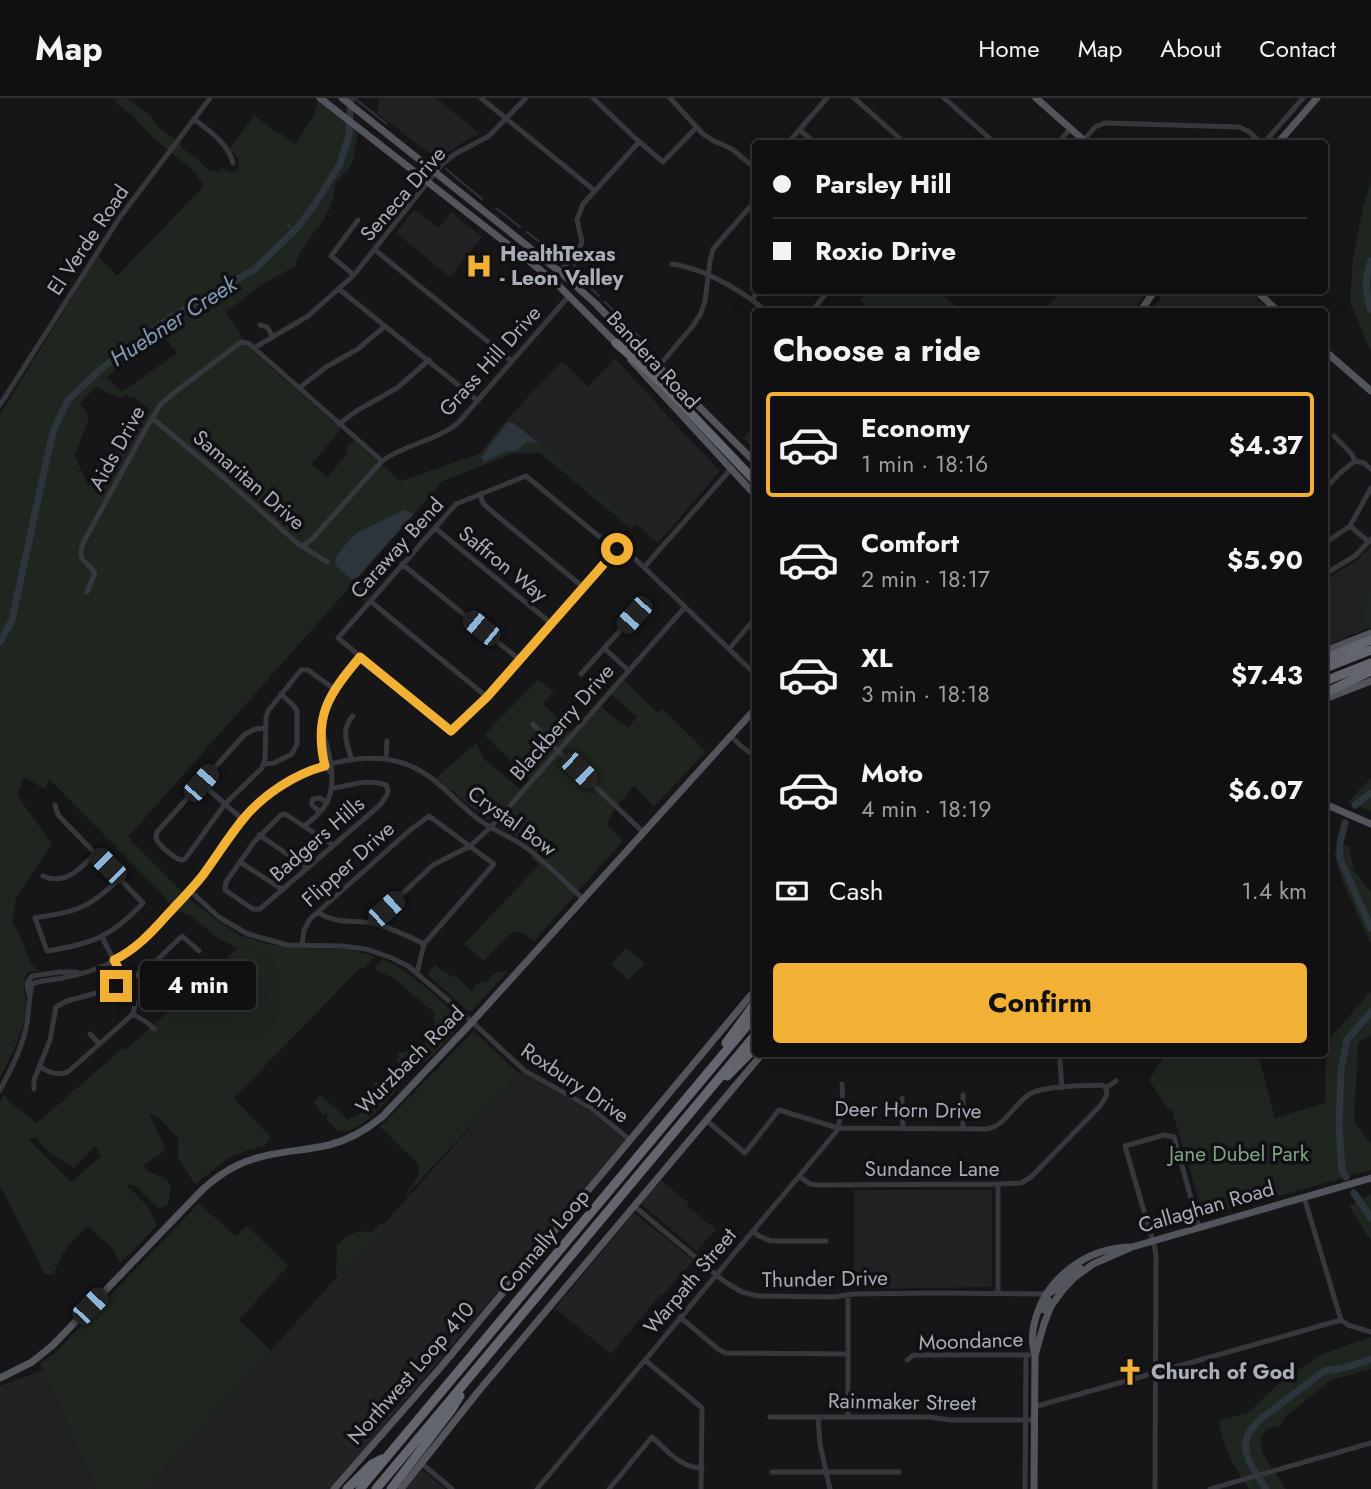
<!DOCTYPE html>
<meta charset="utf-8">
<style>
:root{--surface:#101012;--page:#19191b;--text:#f1f3f6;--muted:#9c9d9f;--line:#303032;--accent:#f2b134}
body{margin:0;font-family:Jost,sans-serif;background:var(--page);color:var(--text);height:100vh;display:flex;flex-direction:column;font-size:26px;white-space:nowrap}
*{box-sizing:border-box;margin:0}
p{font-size:23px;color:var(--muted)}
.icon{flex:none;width:38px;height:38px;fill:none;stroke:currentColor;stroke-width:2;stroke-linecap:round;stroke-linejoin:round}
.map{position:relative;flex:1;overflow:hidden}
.side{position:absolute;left:752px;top:210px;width:576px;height:749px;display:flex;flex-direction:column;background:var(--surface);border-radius:7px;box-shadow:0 7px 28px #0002,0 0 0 2px var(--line)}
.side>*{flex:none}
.top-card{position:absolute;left:752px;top:42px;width:576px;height:154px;border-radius:7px;box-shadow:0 7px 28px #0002,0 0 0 2px var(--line);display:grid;align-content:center;height:154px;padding:0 21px;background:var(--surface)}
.end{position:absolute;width:32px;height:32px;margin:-16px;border:9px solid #f2b134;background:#111;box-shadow:0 0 0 4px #111}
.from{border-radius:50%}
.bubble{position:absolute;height:49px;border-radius:7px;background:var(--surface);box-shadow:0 7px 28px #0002,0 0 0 2px var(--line);font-size:23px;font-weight:700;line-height:49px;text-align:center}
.car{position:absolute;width:21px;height:42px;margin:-21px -10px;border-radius:9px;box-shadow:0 0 5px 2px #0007;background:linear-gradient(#222 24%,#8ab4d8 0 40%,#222 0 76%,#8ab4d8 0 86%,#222 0)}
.top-card b{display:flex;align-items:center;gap:24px;height:66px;font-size:26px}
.top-card b+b{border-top:2px solid var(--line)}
.top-card i{width:18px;height:18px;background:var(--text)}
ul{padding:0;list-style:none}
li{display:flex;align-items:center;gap:21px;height:105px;margin:0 14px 10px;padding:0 7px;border:4px solid transparent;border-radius:7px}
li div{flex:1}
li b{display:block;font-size:26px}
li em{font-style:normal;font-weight:700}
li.on{border-color:var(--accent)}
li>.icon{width:63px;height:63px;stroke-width:1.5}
h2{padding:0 21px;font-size:32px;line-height:84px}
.pay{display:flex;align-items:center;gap:18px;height:77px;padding:0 21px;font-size:26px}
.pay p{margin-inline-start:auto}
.cta{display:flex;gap:14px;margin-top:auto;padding:14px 21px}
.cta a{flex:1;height:80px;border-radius:7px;background:var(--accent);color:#111;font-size:28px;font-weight:700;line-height:80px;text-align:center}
header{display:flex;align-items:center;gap:42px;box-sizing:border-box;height:98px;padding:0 35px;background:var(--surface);border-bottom:2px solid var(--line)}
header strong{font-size:33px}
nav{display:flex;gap:38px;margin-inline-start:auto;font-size:24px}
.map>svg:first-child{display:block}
.built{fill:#222225}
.green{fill:#1e261f;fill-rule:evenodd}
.water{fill:#2c353c}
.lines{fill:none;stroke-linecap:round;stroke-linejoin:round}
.stream{stroke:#2c353c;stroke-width:2}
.river{stroke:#2c353c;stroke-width:7}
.minor{stroke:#37383d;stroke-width:5}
.major{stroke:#53555c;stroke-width:7}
.highway{stroke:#63666e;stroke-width:9}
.route{stroke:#f2b134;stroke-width:9}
.labels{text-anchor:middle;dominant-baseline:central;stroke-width:7;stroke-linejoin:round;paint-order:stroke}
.street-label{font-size:21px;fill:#a8adb8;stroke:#111113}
.poi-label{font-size:21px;font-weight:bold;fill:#a8adb8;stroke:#111113;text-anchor:start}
.park-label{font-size:21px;fill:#7fa381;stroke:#111113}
.water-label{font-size:23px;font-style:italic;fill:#7f9bb3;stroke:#111113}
</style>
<header>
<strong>Map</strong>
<nav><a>Home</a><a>Map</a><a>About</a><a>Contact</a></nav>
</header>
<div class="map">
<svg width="1371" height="1391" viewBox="0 0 1371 1391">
<rect width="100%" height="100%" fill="#161618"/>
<path class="built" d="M379 0H436L480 36 465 43 437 61 377 15Z
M414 112 439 130 451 114 482 139 450 179 396 135Z
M1166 192 1247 193 1272 213H1151Z
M1061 193V192L1148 193 1132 213H1043Z
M615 260 676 327 720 373 658 445 510 318 562 263 588 289Z
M756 324V353L743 340Z
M1371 448V489L1364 510V532L1325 548V481L1357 463Z
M520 974 591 1014 626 1043 331 1391H147Z
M661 1082 689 1105 687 1108 716 1131 697 1153 641 1106Z
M854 1092H992V1189L854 1191Z
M634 1115 693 1162 663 1197 661 1196 611 1256 555 1210Z
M43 1272 95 1391H0V1288Z
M421 1372H423L445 1391H406Z"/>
<path class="green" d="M114 0H127L150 17 157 28 180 45 183 51 199 62 208 72 217 74 222 69C227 75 234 76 238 70L239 61 229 51 255 17 277 36 280 35 295 46 314 17 318 3 358 33 354 58 350 69 335 86C334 124 305 135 295 168L265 185 226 214 250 251 341 331 312 366 327 379 348 355 346 351 354 342 400 383 479 356 510 318 635 425 631 431 540 355H515L443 383 355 483 371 497 365 504 348 491 128 739 188 800 219 824 241 838 269 846 294 850 346 851 375 858 364 870H360L234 1000 271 1040 264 1048 246 1053 229 1060 195 1086 178 1061V1040L161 1022 149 1015 166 1052 144 1067 147 1073 165 1080 171 1088 168 1107 159 1111 136 1088 126 1086 149 1110 157 1128 120 1165 113 1151 88 1129C69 1144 62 1154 54 1176H45L0 1088V1004L4 997 17 1010 37 1025 123 950 127 951 237 851 215 838 191 818 178 813 169 805 162 796 49 681 45 691 24 679 17 697 52 746 16 800 12 823 22 842 30 865 39 873C34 873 27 873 25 879 22 886 27 903 26 912 23 936 11 958 0 979V316L98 158 117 178 204 88 193 72 154 41 133 18 117 6ZM162 237 177 255 122 294 107 279ZM96 289 121 301 125 297 136 300 150 313 133 327 88 388 75 358 89 319 80 305ZM36 1039C44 1053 60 1061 74 1070L95 1048 101 1058 71 1084 29 1042Z
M1371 84V252L1368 248 1350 202 1353 159 1363 109Z
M869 193H937L962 213H872L860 203Z
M1371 489V530L1364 532V510Z
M622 580 658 615 662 611 706 653 654 709 634 688 614 711 607 727 623 743 534 843 521 834H511L484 863 464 846 539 767 531 760 537 754 514 737 499 729V724L533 684 484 637 538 582 554 594 543 606 575 636 600 608 628 630 637 619 610 595Z
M476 645 485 662 521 692 492 721 487 722 436 680Z
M1371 680V713L1348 705 1355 696Z
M1346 747 1349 748 1354 773 1371 794V846L1343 785 1334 755Z
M626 850 645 865 629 882 611 867Z
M382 861C413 875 437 899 460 921L461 926C451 937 439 953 427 962 425 964 421 965 419 967 399 984 367 1038 338 1033L326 1021 328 1018 325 1015 323 1017 314 1004 321 997 348 1022C364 1014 372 1011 381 995L373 987 375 984 384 985 393 972 398 969V965L396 961 399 959 397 955 419 952 435 936 434 914 393 880 374 871Z
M435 867 451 878 457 879 472 893 477 886 482 884 485 885 495 874 507 873 473 912 468 913 427 876Z
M1371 893V937L1358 945 1354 1024 1371 1046V1072L1204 1119 1172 1012 1167 1009 1149 982 1166 956H1258L1275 1020 1325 1005 1326 963 1332 938Z
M474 933 519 976 409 1094 405 1097 417 1080 420 1068 380 1029Z
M1371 1096V1143L1349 1108Z
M199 1105 235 1138 247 1128 288 1168 239 1222 271 1252 147 1391H95L40 1266 56 1254Z
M380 1125 385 1126 338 1178 336 1175 337 1147C350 1135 354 1132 373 1134Z
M1371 1239V1271L1331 1282 1285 1319 1280 1328 1267 1331 1260 1340 1263 1356 1286 1391H1249C1233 1366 1223 1352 1219 1322L1248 1315 1277 1287 1322 1256Z"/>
<path class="water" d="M507 325H514L538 345V346L526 344 517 353 505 354 484 364 481 359Z
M404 412 414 416 354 483 336 468 335 460 351 440 358 434Z"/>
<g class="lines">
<path class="stream" d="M354 0 387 26
M435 62 436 63
M446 71 482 101
M496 110 520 129
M287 126 294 133
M527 134 558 158 562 160
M574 165 576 174 583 182
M589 188 599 198
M605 204 642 242"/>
<path class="river" d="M1371 163C1364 180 1365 195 1371 212
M0 544 12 522 47 360 54 331 68 302 102 270 171 219 255 171 297 130 315 106 340 66 349 37 351 0
M1355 707 1371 695
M1345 725 1340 745V761L1371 830
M1346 1079 1342 1073 1339 1028 1341 972 1347 942 1371 914
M1354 1095 1371 1120
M1266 1391 1249 1364 1245 1348 1248 1336 1258 1323 1324 1273 1348 1269 1371 1261"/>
<path class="minor" d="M481 0 595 93
M593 0 634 39 663 64 697 29
M670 0 703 36 712 42 732 51 756 71
M854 0 906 46
M944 0 996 46
M194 21C209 33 228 45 233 65
M800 32 816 46
M1084 42 1095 29 1105 25 1239 29 1248 33 1263 46
M787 46 827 0
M1057 46 1071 30
M1263 46 1303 0
M375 152 512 263
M672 166C707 171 740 192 768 214
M560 174 579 151 582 144 577 122 583 106 639 44
M354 177 331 158 358 122
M339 191 478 303
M752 202 758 192
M811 214 829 192
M260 227 267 229 273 239
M254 250 308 218 354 177 442 66 455 56 489 38 526 0
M659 268 692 229 701 215 705 203 710 163 713 151 756 102
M299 290 326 269 358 251 385 228
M0 307 120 119 210 0
M152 320 224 380 297 445 327 464
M339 326 358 312 397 290 429 262
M1334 338 1351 355 1355 363
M1355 363 1364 365 1371 371
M1325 391 1340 375 1355 363
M480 396 483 405 489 411 584 490
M1350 428 1369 444
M435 430 552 526
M1325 445 1350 428 1371 390
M303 448 313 440 382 363C405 346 436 343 458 325L569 198
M617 451 487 599 451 633 338 540 456 406 526 378 607 445 617 451 630 456 756 577
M402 466 520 562
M645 468 731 371
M1325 476 1355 458 1371 441
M87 494 95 475C86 462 77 464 83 445L145 332 160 307 174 295 241 244 248 245 254 250 382 363
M370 503 487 599
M604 550 628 572
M729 551 756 519
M581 576 634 517
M533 626 558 653 644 735
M265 630 255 631 244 637 157 734C157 736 156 738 156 740 158 747 175 761 182 762L185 761 225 706 262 670 265 661 266 619 268 613 301 572H308L334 591
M731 638 741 648 756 659
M386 661 387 643
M352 662C347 647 340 631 353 618
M264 666 274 665 292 656 297 646V613L293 607 281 596
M330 674C315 657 320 619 330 599 337 584 349 572 360 559
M201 685 242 721
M332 690C349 688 368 680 386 687L388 692
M55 707 58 717 143 805C112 839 91 846 47 853L35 820C77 813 89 811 120 780
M320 713C315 710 309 707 313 701L320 700 327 705
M304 728C313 721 322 714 327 704 337 686 329 653 323 634
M259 737 308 770
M333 747 288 718 285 716 281 717 254 744 226 784 225 792 253 811H260L380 707 387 697 388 692
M240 764 283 792
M43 778C65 788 81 770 95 756
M189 792 220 820 248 836 287 847 341 848 366 851 392 860 408 868 455 908 525 973 591 1010 630 1042
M318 814C334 826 353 822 372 825 390 829 408 838 424 846
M371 825 433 767 470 748 491 729 685 509
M302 847 304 832 310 821 409 733 429 718 494 766 424 846 417 875
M154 865 168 882
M29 897 27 885 32 878 60 874H77
M133 916 149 926 154 931
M90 936 99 946
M1060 963 1062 990
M40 969C49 974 57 978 68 974L133 916 135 906 133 900 102 839
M1106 990 1116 983
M34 991V982L50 942 56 909 67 903 104 893 134 879 154 865 182 838 199 853
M0 992C11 971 23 949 27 925 29 911 29 899 32 886 42 882 53 882 63 880 83 876 105 869 122 858 144 844 159 826 176 807 185 796 195 786 204 775 217 756 229 737 244 719 281 676 363 642 417 671 440 683 457 705 478 721 492 732 509 738 524 748 545 763 564 783 583 801
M902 1000 903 1030
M779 1012 838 1030 987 1031C1007 1027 1014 1005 1030 996 1044 987 1084 988 1102 987L1106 990
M706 1022 745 1055 779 1012
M963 1031V997
M799 1078 810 1086 818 1087 998 1086 1021 1085 1031 1079 1100 1008 1107 997 1106 990
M998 1086V1196
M1304 1099 1341 1222
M634 1108 725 1184 742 1194 758 1198 832 1199 854 1196 934 1195 1046 1196
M753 1133 759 1138 771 1143H826
M848 1197V1319
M680 1219 718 1251 725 1255 848 1256
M645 1262 702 1310 701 1391
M907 1262 914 1257H1029
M1034 1309 1341 1222 1348 1227 1371 1234
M770 1319H930L950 1322H1035
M818 1319 820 1346 830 1391
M421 1365 452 1391
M772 1374H899
M537 1391 836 1034C842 1020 843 1001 842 986
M609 1391 652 1339C667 1352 680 1370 702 1370
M1025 1391 1026 1257
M1155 1391 1156 1159 1155 1151 1125 1048 1164 1037 1174 1039 1199 1129
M1210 1391 1371 1345"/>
<path class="major" d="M320 0 533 166 559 188 619 248
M342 0 560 174 596 206 635 247
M1036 0 1088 46
M1277 46 1317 0
M1255 192 1279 214
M1140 214 1155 192
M1325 253 1371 293
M631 262 756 398
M652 262 756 365
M1325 553 1371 535
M1325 601 1371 583
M1325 706 1371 726
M1044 1212 1048 1202 1046 1196C1057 1194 1069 1177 1080 1170
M1035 1257C1031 1245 1032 1232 1036 1219 1048 1179 1086 1151 1128 1149
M0 1280 32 1264 53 1247 202 1092C213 1082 225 1073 238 1067 267 1053 299 1054 329 1047 349 1042 366 1032 382 1019L472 924 756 610
M334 1391 440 1270 756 891
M401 1391 477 1295 762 956
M1034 1391 1035 1257 1044 1226 1051 1208 1062 1193 1074 1180 1093 1166 1132 1149 1371 1080"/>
<path class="highway" d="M616 245 661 284 756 384
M634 245 658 274
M1325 561 1371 542
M1325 570 1371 552
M1325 583 1371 565
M1325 595 1371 573
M726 945 756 904
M727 978 756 949
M347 1391 372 1366 382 1361
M360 1391 756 917
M376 1391 756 936
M391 1391 452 1311 460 1298"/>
</g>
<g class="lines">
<path class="route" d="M116 888 125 883 114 862C135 852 151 835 167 817 179 804 192 791 203 777 217 758 229 738 244 720 264 696 295 676 325 668 313 618 329 596 360 559L451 633 487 599 617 451"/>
</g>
<defs>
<symbol id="hospital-bare" viewBox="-9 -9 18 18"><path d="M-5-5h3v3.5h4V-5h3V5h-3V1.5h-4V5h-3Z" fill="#f2b134" stroke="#111113" stroke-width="2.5" paint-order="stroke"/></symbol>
<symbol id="church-bare" viewBox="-9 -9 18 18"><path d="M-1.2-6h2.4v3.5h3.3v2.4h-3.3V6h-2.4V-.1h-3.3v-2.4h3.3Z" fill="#f2b134" stroke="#111113" stroke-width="2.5" paint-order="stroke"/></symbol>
</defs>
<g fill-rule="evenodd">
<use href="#hospital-bare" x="460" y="149" width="38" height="38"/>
<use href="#church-bare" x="1111" y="1255" width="38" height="38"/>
</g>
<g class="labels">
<g class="street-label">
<text transform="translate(403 96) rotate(-49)">Seneca Drive</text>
<text transform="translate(88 142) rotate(-56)">El Verde Road</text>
<text transform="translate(653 262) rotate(47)">Bandera Road</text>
<text transform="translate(490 263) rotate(-48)">Grass Hill Drive</text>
<text transform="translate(117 350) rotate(-61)">Aids Drive</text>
<text transform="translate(249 382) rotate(41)">Samaritan Drive</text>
<text transform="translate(397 450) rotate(-48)">Caraway Bend</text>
<text transform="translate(503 466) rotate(39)">Saffron Way</text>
<text transform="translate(562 624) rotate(-49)">Blackberry Drive</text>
<text transform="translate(512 723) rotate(36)">Crystal Bow</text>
<text transform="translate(317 741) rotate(-41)">Badgers Hills</text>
<text transform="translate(348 766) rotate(-42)">Flipper Drive</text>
<text transform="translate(410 962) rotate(-45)">Wurzbach Road</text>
<text transform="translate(575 985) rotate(34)">Roxbury Drive</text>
<text transform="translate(908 1012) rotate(1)">Deer Horn Drive</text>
<text x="932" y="1071">Sundance Lane</text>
<text transform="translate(1206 1109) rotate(-16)">Callaghan Road</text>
<text transform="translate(544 1143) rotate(-50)">Connally Loop</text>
<text transform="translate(825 1181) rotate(-1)">Thunder Drive</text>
<text transform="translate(690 1183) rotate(-50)">Warpath Street</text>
<text transform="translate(971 1243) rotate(-2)">Moondance</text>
<text transform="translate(411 1275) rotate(-49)">Northwest Loop 410</text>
<text transform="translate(902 1304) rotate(1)">Rainmaker Street</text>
</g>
<g class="poi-label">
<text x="500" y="156">HealthTexas<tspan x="500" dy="24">- Leon Valley</tspan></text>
<text x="1151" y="1274">Church of God</text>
</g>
<g class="park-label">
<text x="1239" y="1056">Jane Dubel Park</text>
</g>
<g class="water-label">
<text transform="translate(173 223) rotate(-33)">Huebner Creek</text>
</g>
</g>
</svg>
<i class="end from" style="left:617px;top:451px"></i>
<i class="end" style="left:116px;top:888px"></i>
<div class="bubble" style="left:140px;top:863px;width:116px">4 min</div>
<i class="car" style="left:634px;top:517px;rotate:222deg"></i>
<i class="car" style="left:481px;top:530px;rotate:309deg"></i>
<i class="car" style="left:579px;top:672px;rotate:134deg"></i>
<i class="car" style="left:201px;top:685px;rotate:41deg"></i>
<i class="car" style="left:108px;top:768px;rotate:315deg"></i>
<i class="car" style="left:386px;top:811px;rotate:48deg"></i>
<i class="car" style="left:90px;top:1208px;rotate:44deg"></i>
<div class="top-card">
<b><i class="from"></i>Parsley Hill</b>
<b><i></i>Roxio Drive</b>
</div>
<section class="side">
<h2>Choose a ride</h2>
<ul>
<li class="on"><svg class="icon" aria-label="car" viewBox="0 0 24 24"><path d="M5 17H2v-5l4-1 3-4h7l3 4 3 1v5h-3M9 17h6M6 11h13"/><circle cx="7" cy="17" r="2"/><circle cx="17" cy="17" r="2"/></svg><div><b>Economy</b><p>1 min · 18:16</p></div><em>$4.37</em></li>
<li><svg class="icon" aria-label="car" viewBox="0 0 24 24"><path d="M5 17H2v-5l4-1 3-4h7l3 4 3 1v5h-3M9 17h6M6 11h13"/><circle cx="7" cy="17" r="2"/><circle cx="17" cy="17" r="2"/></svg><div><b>Comfort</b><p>2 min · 18:17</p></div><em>$5.90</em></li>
<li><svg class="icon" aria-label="car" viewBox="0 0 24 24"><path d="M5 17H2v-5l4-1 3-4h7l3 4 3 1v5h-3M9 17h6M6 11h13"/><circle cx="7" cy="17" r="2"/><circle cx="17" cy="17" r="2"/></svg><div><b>XL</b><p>3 min · 18:18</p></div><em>$7.43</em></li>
<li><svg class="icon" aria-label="car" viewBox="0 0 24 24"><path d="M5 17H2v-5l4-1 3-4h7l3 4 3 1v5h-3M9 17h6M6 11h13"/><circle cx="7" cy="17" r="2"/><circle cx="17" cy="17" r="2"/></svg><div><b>Moto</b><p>4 min · 18:19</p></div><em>$6.07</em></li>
</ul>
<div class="pay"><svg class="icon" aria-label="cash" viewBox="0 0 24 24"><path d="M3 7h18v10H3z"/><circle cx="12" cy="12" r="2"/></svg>Cash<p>1.4 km</p></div>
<div class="cta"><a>Confirm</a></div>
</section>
</div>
